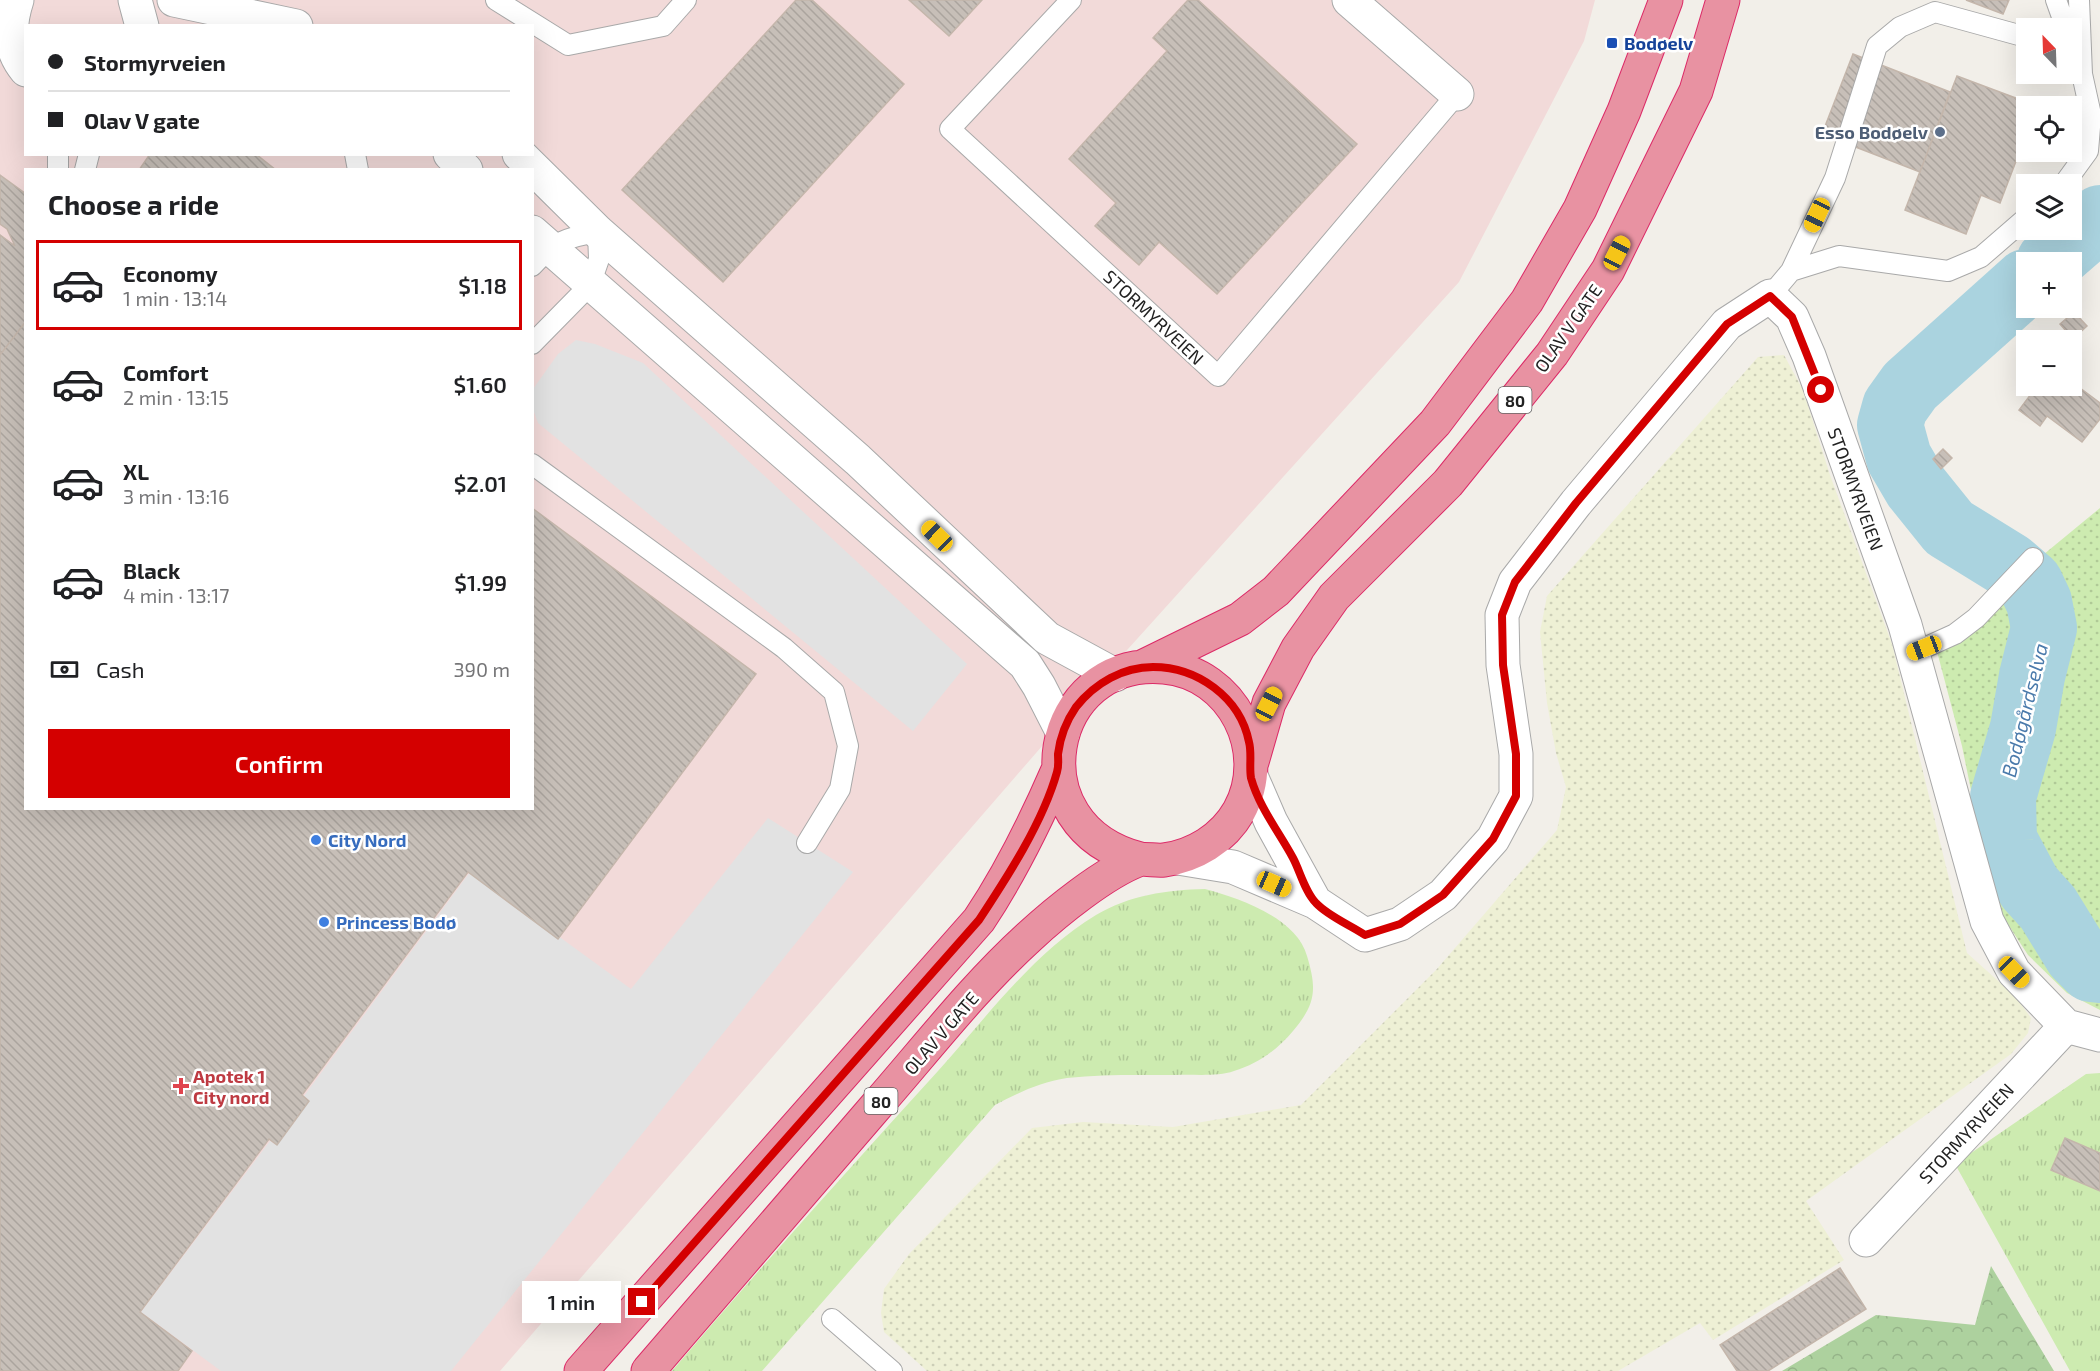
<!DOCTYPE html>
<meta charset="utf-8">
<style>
:root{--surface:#fff;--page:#f2f2f2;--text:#202124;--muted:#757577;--line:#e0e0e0;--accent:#d40000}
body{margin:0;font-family:"Exo 2",sans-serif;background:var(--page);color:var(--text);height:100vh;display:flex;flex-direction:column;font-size:22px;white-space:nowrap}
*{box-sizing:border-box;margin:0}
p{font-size:20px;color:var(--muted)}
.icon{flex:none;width:33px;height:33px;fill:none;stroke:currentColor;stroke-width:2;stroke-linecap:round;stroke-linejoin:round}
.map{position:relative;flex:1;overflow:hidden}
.panel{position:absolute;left:24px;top:168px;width:510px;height:642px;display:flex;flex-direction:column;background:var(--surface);border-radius:0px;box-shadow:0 6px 24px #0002}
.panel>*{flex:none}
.hud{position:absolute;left:24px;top:24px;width:510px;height:132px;border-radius:0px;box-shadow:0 6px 24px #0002;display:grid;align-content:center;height:132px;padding:0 24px;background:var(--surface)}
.needle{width:39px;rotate:337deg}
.controls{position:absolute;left:2016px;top:18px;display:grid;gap:12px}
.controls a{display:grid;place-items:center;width:66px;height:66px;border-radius:0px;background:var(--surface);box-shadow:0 6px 24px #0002;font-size:30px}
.end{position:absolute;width:27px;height:27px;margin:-14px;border:8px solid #d40000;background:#fff;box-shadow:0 0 0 3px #fff}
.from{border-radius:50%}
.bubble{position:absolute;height:42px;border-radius:0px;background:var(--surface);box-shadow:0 6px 24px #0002;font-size:20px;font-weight:600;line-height:42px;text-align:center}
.car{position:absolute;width:18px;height:36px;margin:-18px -9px;border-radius:8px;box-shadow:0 0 4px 2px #0007;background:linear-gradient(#f5c518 24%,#345 0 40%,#f5c518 0 76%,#345 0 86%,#f5c518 0)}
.hud b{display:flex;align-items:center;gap:21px;height:57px;font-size:22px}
.hud b+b{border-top:2px solid var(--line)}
.hud i{width:15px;height:15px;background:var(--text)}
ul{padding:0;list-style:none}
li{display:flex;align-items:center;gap:18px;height:90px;margin:0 12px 9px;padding:0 12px;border:3px solid transparent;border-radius:0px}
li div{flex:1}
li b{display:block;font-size:22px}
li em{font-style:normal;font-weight:600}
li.selected{border-color:var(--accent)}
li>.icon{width:54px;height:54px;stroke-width:1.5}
h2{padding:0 24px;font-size:27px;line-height:72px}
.pay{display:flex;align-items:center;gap:15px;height:66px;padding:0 24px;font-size:22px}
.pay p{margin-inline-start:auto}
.cta{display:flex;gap:12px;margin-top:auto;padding:12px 24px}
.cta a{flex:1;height:69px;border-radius:0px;background:var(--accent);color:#fff;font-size:24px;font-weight:600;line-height:69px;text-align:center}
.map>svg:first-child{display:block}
.commercial{fill:#f2dad9;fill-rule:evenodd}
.farmland{fill:url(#farmland-dots)}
.grass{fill:url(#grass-tufts)}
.forest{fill:url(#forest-crowns)}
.garden{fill:url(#garden-dots)}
.parking{fill:#e2e2e2}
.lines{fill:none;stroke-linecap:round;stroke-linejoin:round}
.river{stroke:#aad3df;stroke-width:66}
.building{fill:url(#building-back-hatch);stroke:#c4b6ab;stroke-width:1.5}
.lane-casing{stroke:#a9a9a9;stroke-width:22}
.street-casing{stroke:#a9a9a9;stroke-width:35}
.highway-casing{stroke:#dc2a67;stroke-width:35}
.lane{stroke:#fff;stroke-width:20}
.street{stroke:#fff;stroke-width:33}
.highway{stroke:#e892a2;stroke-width:33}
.route{stroke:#d40000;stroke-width:8}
.transit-dot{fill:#1a4fb4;stroke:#fff;stroke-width:2}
.service-dot{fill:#5c6f8a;stroke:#fff;stroke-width:2}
.shop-dot{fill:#3f7fe0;stroke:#fff;stroke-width:2}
.health-dot{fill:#e0444e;stroke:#fff;stroke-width:2}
.labels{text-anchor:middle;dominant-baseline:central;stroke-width:5;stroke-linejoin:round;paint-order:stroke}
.shield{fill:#fff;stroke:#646464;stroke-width:1.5}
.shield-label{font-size:16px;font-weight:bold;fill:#222}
.transit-label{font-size:18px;font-weight:bold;fill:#164399;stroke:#fff;text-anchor:start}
.service-label{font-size:18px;font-weight:bold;fill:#4e5e75;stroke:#fff;text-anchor:end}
.street-label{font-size:18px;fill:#222;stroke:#fff}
.shop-label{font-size:18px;font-weight:bold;fill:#366cbe;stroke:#fff;text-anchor:start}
.health-label{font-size:18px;font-weight:bold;fill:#be3a42;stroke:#fff;text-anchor:start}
.water-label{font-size:20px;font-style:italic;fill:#4a7aab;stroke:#fff}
</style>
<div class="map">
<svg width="2100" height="1371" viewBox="0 0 2100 1371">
<defs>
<pattern id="farmland-dots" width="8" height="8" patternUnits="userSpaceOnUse" patternTransform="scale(1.5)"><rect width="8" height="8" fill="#eef0d5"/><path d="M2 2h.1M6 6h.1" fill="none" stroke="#ccceb7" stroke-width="1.8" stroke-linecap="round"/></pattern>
<pattern id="grass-tufts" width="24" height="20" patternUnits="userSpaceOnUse" patternTransform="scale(1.5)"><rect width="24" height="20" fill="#cdebb0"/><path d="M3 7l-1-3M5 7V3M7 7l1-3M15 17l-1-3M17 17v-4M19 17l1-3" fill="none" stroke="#b0c997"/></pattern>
<pattern id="forest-crowns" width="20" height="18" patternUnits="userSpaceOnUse" patternTransform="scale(1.5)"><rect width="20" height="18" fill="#add19e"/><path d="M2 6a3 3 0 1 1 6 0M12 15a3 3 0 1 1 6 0" fill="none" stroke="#95b388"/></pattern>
<pattern id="garden-dots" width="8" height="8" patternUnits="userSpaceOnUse" patternTransform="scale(1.5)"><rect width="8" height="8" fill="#cdebb0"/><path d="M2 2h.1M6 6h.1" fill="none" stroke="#b0c997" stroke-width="1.8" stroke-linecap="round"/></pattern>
<pattern id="building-back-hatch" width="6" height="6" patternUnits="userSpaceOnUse" patternTransform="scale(1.5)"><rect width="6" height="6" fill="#c7bfb8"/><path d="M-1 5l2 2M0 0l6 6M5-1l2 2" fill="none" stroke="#aba49e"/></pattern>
</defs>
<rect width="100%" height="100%" fill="#f2efe9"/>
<path class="commercial" d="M0 0H1595L1584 41 1459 282 1082 700 500 1371H0ZM26 26H532V154H26ZM26 170H532V808H26Z"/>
<path class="farmland" d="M1784 355 1803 390 1830 475 1892 644 1967 953 2015 996 2031 1018 2028 1033 2011 1054 1806 1201 1844 1260 1713 1340 1700 1323 1618 1371H927L884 1332 881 1313 884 1289 909 1254 1032 1128 1083 1122 1173 1127 1301 1105 1436 970 1557 830 1566 787 1556 753 1547 703 1540 632 1547 596 1758 357Z"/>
<path class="grass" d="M1205 889C1239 898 1297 918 1307 956 1317 989 1316 1004 1293 1031 1278 1049 1258 1064 1234 1071 1217 1077 1194 1074 1176 1075 1139 1075 1103 1074 1067 1078 1040 1082 1018 1093 995 1105L762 1371H672C759 1269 848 1170 938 1071 987 1017 1033 953 1096 915 1130 895 1166 890 1205 889Z
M2100 1073V1371H2070L1955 1164 2086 1074Z"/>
<path class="forest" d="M1991 1266 2054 1371H1782L1876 1315 1975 1325Z"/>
<path class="garden" d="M2100 508V1010L2067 993 2028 955 2000 912 1985 859 1962 746 1935 644Z"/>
<path class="parking" d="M576 340 595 344 643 363 967 664 913 731 538 423 533 409V389L558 354Z
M768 818 853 872 451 1371H221L141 1312 270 1141 276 1145 294 1123 309 1100 304 1096 470 872 631 989Z"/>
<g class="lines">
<path class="river" d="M2049 262 2100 218
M2026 282 1910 386 1895 407 1890 425 1899 458 1916 487 1949 528 2009 565 2030 583 2039 602 2044 628 2032 676 2023 728 2003 797 2004 840 2029 887 2048 908 2077 955 2091 969 2100 970"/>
</g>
<path class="building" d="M796 0H812L904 84 723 282 622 190Z
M909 0H982L949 36Z
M1188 0H1198L1357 144 1217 294 1159 242 1139 265 1095 226 1116 203 1069 159 1167 51 1153 38Z
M1966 0H2009L2003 14Z
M1853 54 1950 92 1920 172 1822 134Z
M1957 76 2037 106H2026V135L2000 203 1981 195 1966 234 1905 210Z
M150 154 257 155 276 170H139Z
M0 175 26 194V321L0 355V235L15 246 7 229 0 224Z
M2074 312 2087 326 2073 339 2060 324Z
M26 321V808H532V508L756 674 558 939 468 872 302 1095 309 1101 277 1145 269 1139 140 1312 192 1351 178 1371H0V355Z
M2072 382 2100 403V419L2082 442 2047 416 2040 426 2019 410 2037 386H2049L2059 393 2065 386H2072Z
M1943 449 1952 458 1941 469 1933 459Z
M2065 1138 2100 1153V1191L2051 1170Z
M1840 1268 1866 1309 1768 1371H1737L1720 1345Z"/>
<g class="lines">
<defs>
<path id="lane" d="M496 0 568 45 663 26 686 0
M1071 0 950 129 1218 376 1457 94
M2056 0 2066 28
M2079 0 2082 74
M58 154V170
M355 154 358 170
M85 170 89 154
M2064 184 2088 151 2091 115 2082 74 2072 62
M532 266C554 242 567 237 598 232L599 259 590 285 532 344
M1791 271 1839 256 1948 271 1981 257 2026 218
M1770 296 1791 271 1835 178 1877 46 1900 27 1935 12 2026 37
M532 464 784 648 834 692 848 746 840 789 807 843
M1913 653 1955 634 1976 618 2033 558
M832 1319 892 1371"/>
<path id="street" d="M17 0C9 25 8 48 26 70
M135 0 142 26
M174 0 296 26
M1349 0 1457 94
M450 154 466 170
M519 154 598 232 858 460 1047 638 1115 675
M532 232 1025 664 1039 686 1063 733
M1178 858 1233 867 1315 902 1271 822 1251 776
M1315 902 1365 935 1400 924 1443 895 1493 839 1516 796V754L1503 665 1502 615 1515 582 1576 503 1727 324 1770 296 1792 317 1809 356 1905 625 1987 921 2014 972 2066 1026 2100 1035
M1866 1240 2066 1026"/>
<path id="highway" d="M1142 667 1240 619 1276 591 1435 423 1527 301 1580 209 1624 111 1666 0
M1252 762 1269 703 1298 648 1334 597 1448 483 1552 354 1608 270 1696 91 1723 0
M581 1371 979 920C1011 872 1035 823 1058 770
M648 1371C725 1282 802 1193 878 1104 927 1048 974 987 1029 937 1056 912 1104 873 1138 860 1145 858 1155 861 1164 860 1194 856 1223 839 1239 811 1272 752 1233 673 1164 667 1047 656 1012 826 1140 859"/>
</defs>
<use href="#lane" class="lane-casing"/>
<use href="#street" class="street-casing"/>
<use href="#highway" class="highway-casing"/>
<use href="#lane" class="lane"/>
<use href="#street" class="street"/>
<use href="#highway" class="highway"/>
</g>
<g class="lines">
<path class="route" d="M642 1302 979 920C1008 876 1043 822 1057 772 1059 766 1058 760 1058 754 1060 738 1067 720 1076 707 1095 683 1123 667 1153 667 1197 667 1240 697 1249 742 1252 753 1249 767 1251 778 1259 807 1279 832 1293 858 1300 871 1305 892 1316 903 1328 916 1350 925 1365 935L1400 924 1443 895 1493 839 1516 796V754L1503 665 1502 615 1515 582 1576 503 1727 324 1770 296 1792 317 1821 390"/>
</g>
<rect class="transit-dot" x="1606" y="37" width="12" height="12" rx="3"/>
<circle class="service-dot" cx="1940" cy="132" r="6"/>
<g class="shop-dot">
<circle cx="316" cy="840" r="6"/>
<circle cx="324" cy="922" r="6"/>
</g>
<path class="health-dot" d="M178 1077h6v6h6v6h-6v6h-6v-6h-6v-6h6z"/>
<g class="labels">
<g class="shield">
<rect x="1498.5" y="387" width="33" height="26" rx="4.5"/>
<rect x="864.5" y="1088" width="33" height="26" rx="4.5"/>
</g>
<g class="shield-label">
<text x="1515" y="400">80</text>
<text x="881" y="1101">80</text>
</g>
<g class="transit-label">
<text x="1624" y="43">Bodøelv</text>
</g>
<g class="service-label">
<text x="1928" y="132">Esso Bodøelv</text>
</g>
<g class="street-label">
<text transform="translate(1154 317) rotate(43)">STORMYRVEIEN</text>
<text transform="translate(1568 328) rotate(-55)">OLAV V GATE</text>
<text transform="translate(1856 489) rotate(70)">STORMYRVEIEN</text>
<text transform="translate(941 1033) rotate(-49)">OLAV V GATE</text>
<text transform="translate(1966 1133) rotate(-47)">STORMYRVEIEN</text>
</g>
<g class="shop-label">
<text x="328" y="840">City Nord</text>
<text x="336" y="922">Princess Bodø</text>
</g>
<g class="health-label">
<text x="193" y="1076">Apotek 1<tspan x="193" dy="21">City nord</tspan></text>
</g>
<g class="water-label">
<text transform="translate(2024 710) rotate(-76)">Bodøgårdselva</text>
</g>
</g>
</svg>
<div class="controls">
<a><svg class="needle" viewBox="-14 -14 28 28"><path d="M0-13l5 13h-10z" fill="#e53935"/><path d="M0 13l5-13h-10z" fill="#757577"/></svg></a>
<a><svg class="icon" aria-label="locate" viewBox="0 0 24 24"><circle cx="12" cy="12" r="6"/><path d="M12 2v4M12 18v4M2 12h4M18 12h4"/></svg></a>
<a><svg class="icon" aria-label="layers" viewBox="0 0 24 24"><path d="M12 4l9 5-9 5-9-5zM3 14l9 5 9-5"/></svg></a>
<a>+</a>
<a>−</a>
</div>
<i class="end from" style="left:1821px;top:390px"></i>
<i class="end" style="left:642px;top:1302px"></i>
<div class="bubble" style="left:522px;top:1281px;width:99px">1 min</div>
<i class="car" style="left:1817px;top:215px;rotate:205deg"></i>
<i class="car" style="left:1617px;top:253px;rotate:27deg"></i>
<i class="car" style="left:937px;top:536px;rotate:314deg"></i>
<i class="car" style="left:1924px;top:648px;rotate:249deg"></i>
<i class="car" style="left:1269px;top:704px;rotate:27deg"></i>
<i class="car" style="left:1274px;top:884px;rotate:114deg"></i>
<i class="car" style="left:2014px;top:972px;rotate:136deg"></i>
<div class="hud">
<b><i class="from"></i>Stormyrveien</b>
<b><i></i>Olav V gate</b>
</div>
<section class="panel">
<h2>Choose a ride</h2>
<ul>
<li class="selected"><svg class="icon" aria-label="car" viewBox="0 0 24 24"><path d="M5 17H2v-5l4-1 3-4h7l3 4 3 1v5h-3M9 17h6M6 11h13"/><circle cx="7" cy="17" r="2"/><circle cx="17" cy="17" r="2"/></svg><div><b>Economy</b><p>1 min · 13:14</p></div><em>$1.18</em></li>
<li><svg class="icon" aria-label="car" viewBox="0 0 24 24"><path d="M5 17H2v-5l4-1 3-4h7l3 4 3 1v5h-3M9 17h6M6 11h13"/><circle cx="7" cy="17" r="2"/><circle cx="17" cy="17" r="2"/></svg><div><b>Comfort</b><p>2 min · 13:15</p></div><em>$1.60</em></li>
<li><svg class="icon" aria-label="car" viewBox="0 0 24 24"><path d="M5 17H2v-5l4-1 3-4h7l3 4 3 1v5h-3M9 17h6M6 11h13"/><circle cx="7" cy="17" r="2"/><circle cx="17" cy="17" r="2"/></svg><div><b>XL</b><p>3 min · 13:16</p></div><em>$2.01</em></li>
<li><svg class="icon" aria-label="car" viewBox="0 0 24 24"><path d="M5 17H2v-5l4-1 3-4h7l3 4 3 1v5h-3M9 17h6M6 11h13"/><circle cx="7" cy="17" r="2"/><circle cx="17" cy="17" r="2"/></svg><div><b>Black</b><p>4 min · 13:17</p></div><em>$1.99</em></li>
</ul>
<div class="pay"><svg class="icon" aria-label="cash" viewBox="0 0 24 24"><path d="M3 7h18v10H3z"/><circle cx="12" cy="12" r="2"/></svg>Cash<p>390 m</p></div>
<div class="cta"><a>Confirm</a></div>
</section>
</div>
